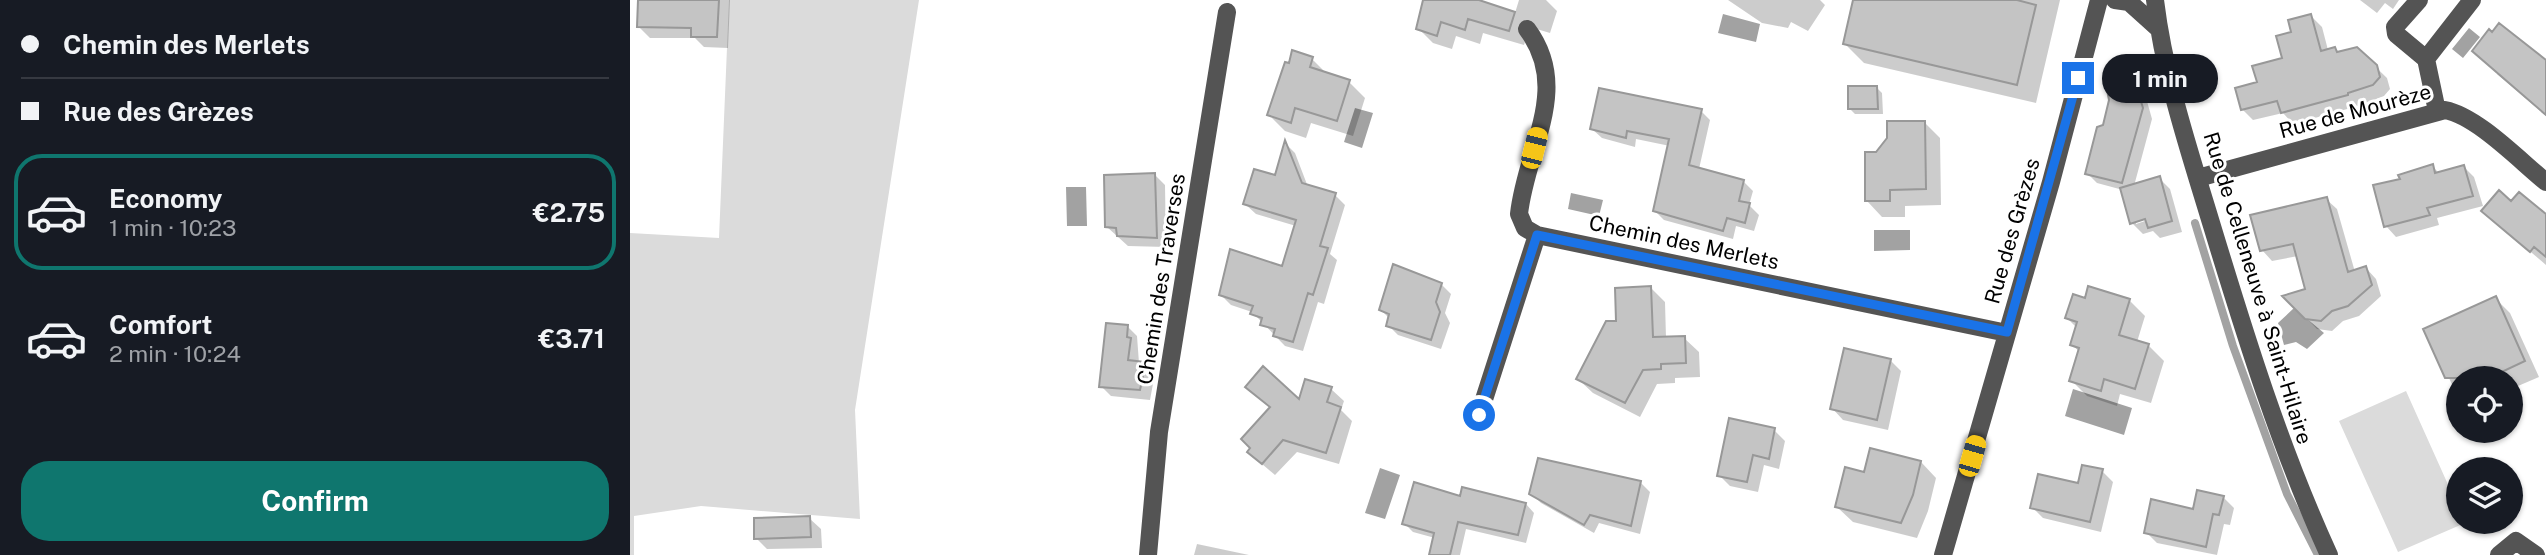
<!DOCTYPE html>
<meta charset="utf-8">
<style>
:root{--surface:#171b24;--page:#242831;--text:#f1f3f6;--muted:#9ea1a6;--line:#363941;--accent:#0f766e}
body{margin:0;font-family:"Public Sans",sans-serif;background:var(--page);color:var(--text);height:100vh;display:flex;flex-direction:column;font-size:26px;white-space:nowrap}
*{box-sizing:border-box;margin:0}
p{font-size:23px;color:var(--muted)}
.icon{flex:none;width:38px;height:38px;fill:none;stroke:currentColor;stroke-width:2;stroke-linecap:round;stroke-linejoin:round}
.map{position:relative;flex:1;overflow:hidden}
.details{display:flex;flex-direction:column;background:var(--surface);width:630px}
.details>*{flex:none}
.banner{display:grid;align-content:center;height:154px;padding:0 21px;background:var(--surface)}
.controls{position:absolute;left:1816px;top:366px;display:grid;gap:14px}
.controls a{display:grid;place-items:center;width:77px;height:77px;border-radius:50%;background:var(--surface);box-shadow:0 2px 5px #0004;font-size:35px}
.end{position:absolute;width:32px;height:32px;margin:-16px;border:9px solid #1a73e8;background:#fff;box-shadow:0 0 0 4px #fff}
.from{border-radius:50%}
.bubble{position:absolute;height:49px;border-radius:24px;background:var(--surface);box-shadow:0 2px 5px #0004;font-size:23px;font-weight:700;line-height:49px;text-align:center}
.car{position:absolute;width:21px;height:42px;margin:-21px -10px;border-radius:9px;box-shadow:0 0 5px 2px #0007;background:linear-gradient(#f5c518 24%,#345 0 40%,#f5c518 0 76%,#345 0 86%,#f5c518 0)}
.banner b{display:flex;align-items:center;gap:24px;height:66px;font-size:26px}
.banner b+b{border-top:2px solid var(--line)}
.banner i{width:18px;height:18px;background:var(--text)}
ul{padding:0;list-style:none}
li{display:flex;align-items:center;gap:21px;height:116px;margin:0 14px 10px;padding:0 7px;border:4px solid transparent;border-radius:28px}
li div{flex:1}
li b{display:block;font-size:26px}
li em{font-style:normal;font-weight:700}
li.active{border-color:var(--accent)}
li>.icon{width:63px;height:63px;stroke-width:1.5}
.action{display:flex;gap:14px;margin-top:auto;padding:14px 21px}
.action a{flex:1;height:80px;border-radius:28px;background:var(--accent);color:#fff;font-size:28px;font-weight:700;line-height:80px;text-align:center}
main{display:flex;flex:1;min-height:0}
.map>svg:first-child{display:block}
.green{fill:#dbdbdb}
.water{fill:#a2a2a2}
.shadow{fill:#0003;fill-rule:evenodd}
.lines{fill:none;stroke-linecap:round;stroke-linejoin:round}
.stream{stroke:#a2a2a2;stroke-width:8}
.building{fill:#c4c4c4;stroke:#989898;stroke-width:2}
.minor{stroke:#545454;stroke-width:18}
.route{stroke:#1a73e8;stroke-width:9}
.labels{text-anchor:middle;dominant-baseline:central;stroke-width:6;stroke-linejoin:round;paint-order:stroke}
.street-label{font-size:21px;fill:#000;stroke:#fff}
</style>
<main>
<section class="details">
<div class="banner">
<b><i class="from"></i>Chemin des Merlets</b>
<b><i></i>Rue des Grèzes</b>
</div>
<ul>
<li class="active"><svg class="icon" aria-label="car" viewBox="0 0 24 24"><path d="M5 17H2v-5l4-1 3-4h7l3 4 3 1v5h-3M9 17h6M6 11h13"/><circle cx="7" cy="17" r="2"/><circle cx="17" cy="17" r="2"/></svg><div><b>Economy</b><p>1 min · 10:23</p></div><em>€2.75</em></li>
<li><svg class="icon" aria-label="car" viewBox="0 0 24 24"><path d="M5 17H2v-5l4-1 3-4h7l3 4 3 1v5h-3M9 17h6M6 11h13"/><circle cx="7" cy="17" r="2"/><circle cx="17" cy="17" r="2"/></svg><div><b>Comfort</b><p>2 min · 10:24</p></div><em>€3.71</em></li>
</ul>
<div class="action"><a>Confirm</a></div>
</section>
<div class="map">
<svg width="1916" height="555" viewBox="0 0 1916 555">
<rect width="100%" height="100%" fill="#fff"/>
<path class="green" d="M99 0H289L225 410 230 519 71 506 4 516V555H0V233L89 238Z
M1776 391 1829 509V522L1835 523 1768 552 1709 421Z"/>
<path class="water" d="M1093 14 1130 24 1126 42 1088 33Z
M1839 28 1850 37 1833 58 1822 49Z
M725 108 743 113 732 148 714 142Z
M436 187H456L457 226H437Z
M941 193 973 200 969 216 938 209Z
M1244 230H1280V250L1244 251Z
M1664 308 1694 333 1677 349 1666 342 1654 345 1648 323Z
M1443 389 1502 408 1494 435 1435 416Z
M750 468 770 475 755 519 735 513Z"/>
<path class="shadow" d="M10 0H100L98 48 74 47 65 38H20L9 27Z
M797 0H843L885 13 889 0H916L927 11 920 33 900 27 894 45 853 33 850 44 826 36 822 49 803 43 788 28Z
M1098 0H1190L1195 5 1178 31 1161 22 1158 28 1132 23Z
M1225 0H1430L1406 103 1234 63 1215 44Z
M1730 0H1769L1763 9 1755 3 1747 13Z
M1681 16 1692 27 1698 50 1704 49 1709 53 1727 49 1757 78 1760 89 1754 96 1728 106 1663 124 1653 113 1623 120 1612 109 1629 84 1655 60 1664 33Z
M682 59 698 75 719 82 735 98 723 136 681 123 676 138 655 131 639 115Z
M1916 62V116L1867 74Z
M1505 84 1515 94 1522 119 1504 186 1529 178 1540 189 1552 232 1530 238 1523 231 1513 234 1502 223 1493 190 1467 183 1457 173 1475 127ZM1523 215 1524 218 1506 224V220Z
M1247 88 1252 93 1253 114H1225L1220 109Z
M1071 111 1080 120 1069 169 1113 181 1123 191 1119 205 1129 215 1124 231 1106 226 1103 239 1034 220 1025 211 1040 146 1006 139 1005 147 972 138 962 129Z
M1294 122 1310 138 1311 205 1275 206V217H1252L1237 201 1247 153Z
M656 144 665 153 678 187 705 195 715 205 700 254 707 260 694 304 688 302 673 351 655 346 622 312 601 305 591 295 601 252 653 268 666 226 626 214 615 204 646 177Z
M1802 166 1810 174 1834 167 1844 177 1853 206 1807 218 1809 225 1766 237 1756 226 1772 180Z
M525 175 535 185 536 247 498 246 477 227Z
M1696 199 1707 209 1725 272 1736 268 1746 279 1751 296 1729 316 1713 321 1702 331 1687 329 1655 296 1677 290 1668 256 1642 261 1632 250Z
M1881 203 1916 215V265L1853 211Z
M811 284 821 294 815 313 820 323 811 349 768 335 758 325 760 319 751 310Z
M1021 288 1035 302 1036 338H1054L1069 352 1070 377 1045 378V383L1027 384 1010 417 963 393 948 379 988 323Z
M1865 298 1880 313 1909 377 1881 389V378H1829V399L1796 330Z
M1499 300 1515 316 1507 342 1518 345 1534 361 1521 403 1490 394 1487 406 1457 396 1441 380 1450 352 1442 345 1447 328 1437 318 1456 301Z
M497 326 507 336 509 363H515L525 373 520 400 481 396 471 386Z
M1260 360 1271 371 1258 430 1213 420 1202 408Z
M617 387 670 402 701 389 714 401 711 410 722 421 709 464 667 452 645 475 632 464 620 452 641 408Z
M1144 430 1155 441 1149 469 1134 465 1128 492 1100 486 1089 475Z
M1291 462 1306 478 1298 511 1287 538 1223 522 1207 507 1236 474Z
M1472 471 1483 482 1471 532 1413 518 1402 507Z
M1010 482 1020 492 1010 534 969 523 964 533 911 503 901 493Z
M1593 497 1604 508 1600 525 1594 524 1587 555 1527 543 1516 532Z
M831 498 896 504 904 513 896 543 836 529 830 555H801L805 538 783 532 774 523Z
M179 518 191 529 192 548 137 549 126 538Z
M567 544 619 555H564Z"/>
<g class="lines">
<path class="stream" d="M1565 223 1603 346 1657 494 1688 555"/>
</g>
<path class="building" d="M8 0H89L87 37H61V28L7 27Z
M793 0H849L885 12 879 31 838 19 835 30 811 22 807 36 786 29Z
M1223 0H1387L1406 5 1387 85 1213 44Z
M1681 14 1691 51 1705 47 1707 52 1727 47 1747 65 1750 77 1743 85 1718 93V95L1651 113 1647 101 1611 110 1605 88 1627 82 1622 66 1652 58 1646 36 1661 32 1658 20Z
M1869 23 1916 60V115L1842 51 1859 29 1862 32Z
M662 50 683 57 680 67 720 80 707 121 665 108 661 123 637 115 655 62 659 63Z
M1505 82 1513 108 1492 183 1455 174 1467 127 1473 125 1479 100 1477 90Z
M1218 86H1247L1248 109H1218Z
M969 88 1072 109 1059 165 1114 180 1109 201 1120 203 1115 223 1097 218 1093 231 1023 211 1039 139 997 131 996 138 960 129Z
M1257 121H1295L1296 189 1260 190V201H1235V152H1246L1257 138Z
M655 140 672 183 706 193 690 246 698 248 683 295 678 293 663 342 643 336 645 329 630 325 632 318 620 314 623 306 589 295 600 249 652 266 666 220 613 204 624 169 645 175Z
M1803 164 1805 173 1834 165 1843 196 1797 208 1800 215 1754 227 1743 185 1770 179 1768 175Z
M525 173 527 238 487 236 486 228 475 227 474 175Z
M1530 176 1542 221 1518 228 1515 219 1500 224 1490 188Z
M1869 190 1881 201 1889 192 1916 214V257L1904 247 1900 252 1851 211Z
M1697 197 1718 272 1736 266 1742 285 1718 306 1702 311 1691 321 1675 319 1652 296 1675 289 1663 244 1630 251 1620 215Z
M763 264 812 283 806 302 810 312 801 340 756 326 759 314 749 310Z
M1021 286 1023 337 1055 336 1056 363 1031 364V369L1013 370 995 403 946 379 976 321H986L985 288Z
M1458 286 1500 299 1489 335 1519 344 1505 389 1474 379 1471 391 1439 381 1449 348 1440 345 1447 322 1435 318 1443 294 1455 298Z
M1866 296 1895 361 1859 378H1815L1793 329Z
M476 323 498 325 497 337 501 338 498 360 516 362 510 390 469 387Z
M1214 348 1261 359 1247 420 1200 409Z
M633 366 669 399 675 379 702 387 697 402 711 407 696 453 653 440 632 464 617 452 620 448 611 439 640 407 615 387Z
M1099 418 1145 428 1139 459 1123 455 1117 482 1087 476Z
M1240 448 1291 461 1283 495 1271 523 1205 507 1215 467 1234 472Z
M908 458 1011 481 1001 526 960 515 954 525 899 494Z
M1452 465 1473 469 1460 522 1400 508 1408 474 1448 483Z
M784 482 830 496 832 487 896 503 888 535 828 522 820 555H799L804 533 772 524Z
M1567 490 1594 496 1589 515 1583 514 1576 547 1514 533 1521 499 1563 509Z
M180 516 181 537 124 539V518Z"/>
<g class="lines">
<path class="minor" d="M1485 0 1499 2 1529 29
M1525 0C1534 76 1560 153 1582 226 1616 338 1650 448 1699 555
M1789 0 1765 27 1766 34 1796 59 1807 111
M897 29C942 89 896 148 889 214L895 228 907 235
M1796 59 1842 0
M1568 178 1815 110C1847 116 1890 161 1916 182
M849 415 907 235 1377 333
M518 555 529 432 597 12
M1313 555 1421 182 1469 0
M1869 555 1886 541 1906 555"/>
</g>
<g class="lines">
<path class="route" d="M849 415 907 235 1377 332 1448 78"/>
</g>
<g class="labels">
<g class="street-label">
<text transform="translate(1725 111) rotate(-15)">Rue de Mourèze</text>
<text transform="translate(1382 231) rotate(-74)">Rue des Grèzes</text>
<text transform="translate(1054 242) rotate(12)">Chemin des Merlets</text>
<text transform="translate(531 279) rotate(-81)">Chemin des Traverses</text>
<text transform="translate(1628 288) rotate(73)">Rue de Celleneuve à Saint-Hilaire</text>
</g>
</g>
</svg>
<div class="controls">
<a><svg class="icon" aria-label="locate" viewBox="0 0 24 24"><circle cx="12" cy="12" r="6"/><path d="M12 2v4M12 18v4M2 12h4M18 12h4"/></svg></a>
<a><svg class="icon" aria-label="layers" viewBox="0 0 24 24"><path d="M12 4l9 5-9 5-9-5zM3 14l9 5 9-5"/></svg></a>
</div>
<i class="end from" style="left:849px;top:415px"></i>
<i class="end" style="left:1448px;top:78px"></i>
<div class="bubble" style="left:1472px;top:54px;width:116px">1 min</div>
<i class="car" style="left:904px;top:148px;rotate:14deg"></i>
<i class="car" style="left:1342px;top:456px;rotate:16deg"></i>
</div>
</main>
